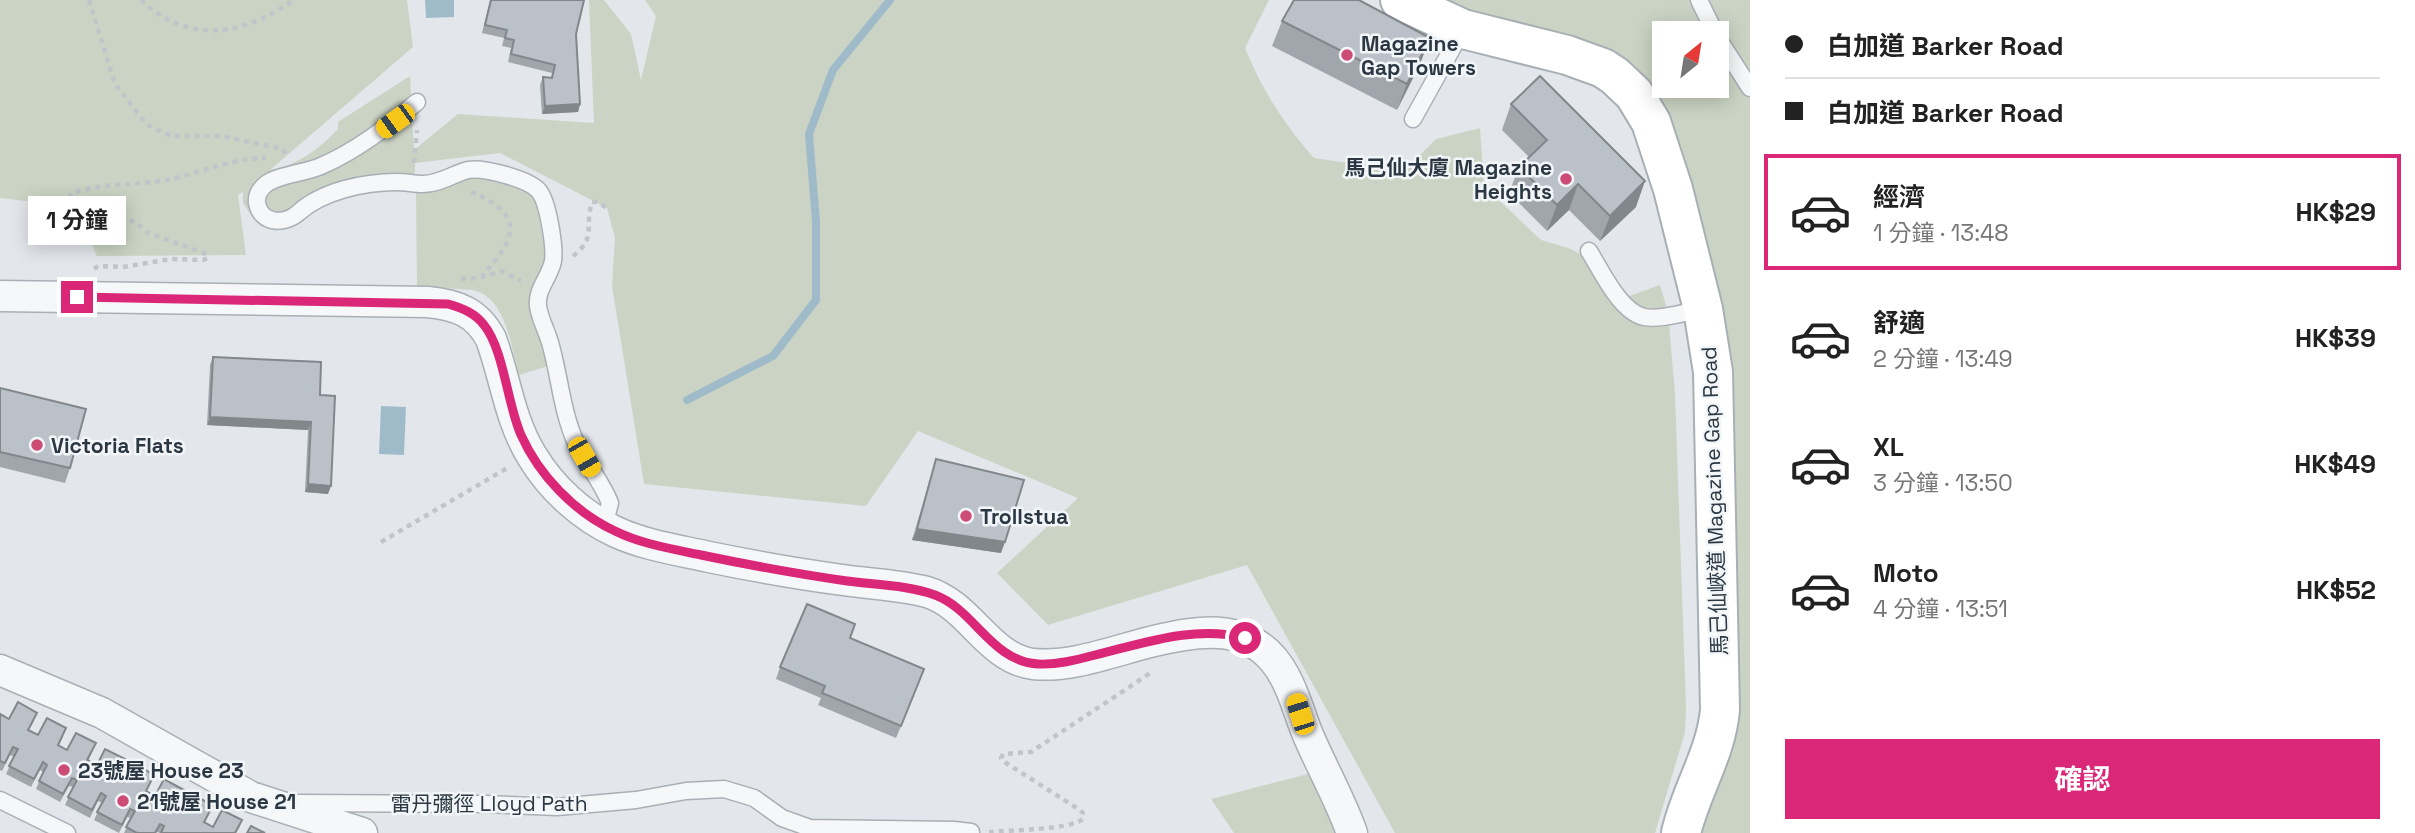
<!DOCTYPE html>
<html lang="zh-TW">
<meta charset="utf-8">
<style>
:root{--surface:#fff;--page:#f6f6f6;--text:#222;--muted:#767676;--line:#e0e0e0;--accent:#db2777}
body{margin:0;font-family:"Space Grotesk","Noto Sans TC",sans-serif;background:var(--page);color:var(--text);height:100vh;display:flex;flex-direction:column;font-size:26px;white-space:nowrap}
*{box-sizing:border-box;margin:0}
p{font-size:23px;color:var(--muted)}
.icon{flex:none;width:38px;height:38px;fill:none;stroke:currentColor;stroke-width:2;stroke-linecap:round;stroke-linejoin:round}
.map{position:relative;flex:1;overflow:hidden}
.details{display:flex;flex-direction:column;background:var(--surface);width:665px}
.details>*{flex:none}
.guide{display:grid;align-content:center;height:154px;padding:0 35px;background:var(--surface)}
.needle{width:46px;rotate:30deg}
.controls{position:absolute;left:1652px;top:21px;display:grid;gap:14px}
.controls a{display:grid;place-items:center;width:77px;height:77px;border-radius:0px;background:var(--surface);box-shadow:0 4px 18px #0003;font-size:35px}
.end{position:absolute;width:32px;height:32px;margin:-16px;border:9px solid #db2777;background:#fff;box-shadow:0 0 0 4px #fff}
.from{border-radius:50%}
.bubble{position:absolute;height:49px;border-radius:0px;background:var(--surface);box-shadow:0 4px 18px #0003;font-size:23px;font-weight:700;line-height:49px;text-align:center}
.car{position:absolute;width:21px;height:42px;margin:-21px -10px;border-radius:9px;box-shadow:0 0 5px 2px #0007;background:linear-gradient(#f5c518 24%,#345 0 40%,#f5c518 0 76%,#345 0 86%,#f5c518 0)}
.guide b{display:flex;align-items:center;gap:24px;height:66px;font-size:26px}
.guide b+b{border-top:2px solid var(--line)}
.guide i{width:18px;height:18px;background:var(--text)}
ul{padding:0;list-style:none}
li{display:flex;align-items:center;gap:21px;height:116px;margin:0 14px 10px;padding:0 21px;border:4px solid transparent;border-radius:0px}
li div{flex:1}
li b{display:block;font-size:26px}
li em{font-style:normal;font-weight:700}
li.on{border-color:var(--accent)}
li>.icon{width:63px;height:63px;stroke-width:1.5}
.cta{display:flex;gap:14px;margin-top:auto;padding:14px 35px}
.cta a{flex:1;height:80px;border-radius:0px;background:var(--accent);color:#fff;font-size:28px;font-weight:700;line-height:80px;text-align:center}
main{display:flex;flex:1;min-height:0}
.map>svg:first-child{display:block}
.green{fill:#cbd4c4;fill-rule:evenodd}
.water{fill:#9fbbca}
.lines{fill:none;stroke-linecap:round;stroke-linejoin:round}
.stream{stroke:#9fbbca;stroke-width:8}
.service-casing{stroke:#a8afb5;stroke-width:19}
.minor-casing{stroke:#a8afb5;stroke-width:33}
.secondary-casing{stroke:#a8afb5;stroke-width:42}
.path{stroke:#c1c5ca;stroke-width:4.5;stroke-dasharray:5 5;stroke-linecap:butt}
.service{stroke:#f6f7f9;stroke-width:16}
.minor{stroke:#f6f7f9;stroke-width:30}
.secondary{stroke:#fff;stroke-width:38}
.wall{fill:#a0a6ac}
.shaded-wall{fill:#82878c}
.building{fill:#bac1c8;stroke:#82878c;stroke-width:2}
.route{stroke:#db2777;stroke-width:9}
.poi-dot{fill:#cc4c76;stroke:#f3f6f8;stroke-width:2.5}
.labels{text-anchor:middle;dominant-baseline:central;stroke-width:5;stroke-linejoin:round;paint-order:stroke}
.poi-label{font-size:21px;font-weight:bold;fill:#2b3843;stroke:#f3f6f8;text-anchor:start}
.street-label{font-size:21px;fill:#2b3843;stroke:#f3f6f8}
</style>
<main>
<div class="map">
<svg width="1750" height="833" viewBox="0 0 1750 833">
<rect width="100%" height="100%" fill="#e3e7eb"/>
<path class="green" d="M0 0H407L413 47 270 170C298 165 318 150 338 129V122L410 76 411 98C384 120 355 146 322 159 307 165 266 172 256 182 246 193 249 205 253 218L243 203V192L238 195 246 255 97 256 75 207 0 198Z
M589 0H604L631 34 641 80 656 16 645 0H1269L1245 48C1264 93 1282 121 1314 158L1404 171 1436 139 1480 128 1484 186 1541 240 1571 249 1585 257 1604 283 1610 303 1660 285 1668 312 1675 394 1686 706 1685 732 1655 833H1395L1247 565 1048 625 997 573 1078 498 918 431 866 506 644 484 612 286 615 238 607 208 500 153 415 163V174C381 175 342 181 311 193 296 199 289 213 272 214L265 208 264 199 269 191 336 168 367 149 412 115 414 150 458 114 594 123Z
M1391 0H1750V833H1702L1709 806 1721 392 1659 101ZM1664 33H1717V86H1664Z
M473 176 528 191 536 200 546 256 537 279 531 310 534 323 543 337 548 366 519 375C511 347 506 296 472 290 454 288 435 289 417 288L416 193 429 191Z
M1308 774 1338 833H1234L1211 799Z"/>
<path class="water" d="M425 0H454V17L426 18Z
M381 406 406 407 404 455 379 454Z"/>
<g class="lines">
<path class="stream" d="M687 400 773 356 816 300V222L809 134 833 70 890 0"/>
<defs>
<path id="service" d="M1699 0 1715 33
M1717 37 1750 88
M417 102C387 127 356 151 321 166 305 173 278 175 266 184 260 189 256 195 257 203 261 224 284 225 298 213 322 191 364 182 397 182 406 182 414 184 423 184 439 184 453 174 468 170 484 167 527 179 538 190 548 200 555 247 553 261 550 277 536 289 538 306 540 320 548 333 551 346 560 379 562 412 576 443 586 464 602 482 610 503L604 526
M1413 119 1463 29
M1589 251C1601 270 1620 312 1644 317 1662 320 1685 312 1703 309
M0 800 67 833
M294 803 486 804 557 807 636 800 686 791 724 789 754 798 782 818 810 828 954 830 971 832"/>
<path id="minor" d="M0 296 428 302C457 305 477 312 491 339 505 377 510 421 532 456 551 488 582 516 616 532 644 545 678 550 709 557 753 566 798 574 843 580 871 584 900 585 927 592 970 605 988 658 1033 664 1071 668 1114 651 1150 642 1202 629 1256 621 1285 677 1295 695 1300 716 1308 735 1322 768 1340 799 1352 833
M0 670 102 713 251 797 362 833"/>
<path id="secondary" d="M1400 0 1463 29 1567 55 1603 68 1615 76 1634 94 1651 122 1673 189 1703 309 1713 372 1720 710C1716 754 1691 790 1681 833"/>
</defs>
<use href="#service" class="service-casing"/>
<use href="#minor" class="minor-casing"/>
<use href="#secondary" class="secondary-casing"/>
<path class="path" d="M89 0 115 84 147 125 171 136H222L283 149 286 154
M141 0C189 45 242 36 294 0
M414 163 417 130
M471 192C478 194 484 198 491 202 527 223 505 252 482 275
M573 256C597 238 584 227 592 202H597L607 208
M94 269 98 266 123 267 171 259 203 260 208 258 204 253 148 233 136 222 75 204 70 201 71 194C94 183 140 185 167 180 201 173 231 158 266 158
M461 279 479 278 501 271 521 281
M381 542 509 467
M989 832C1011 830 1068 830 1083 819V813L1080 810 1006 763 1001 758 1003 754 1031 752 1152 672"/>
<use href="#service" class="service"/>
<use href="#minor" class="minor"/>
<use href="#secondary" class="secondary"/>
</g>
<path class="wall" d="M490 0H584L576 34 580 104 578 112 542 114 540 85 543 77 551 78 552 73 508 62 511 48 502 46 504 38 482 33Z
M1282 21 1420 64 1397 110 1272 46Z
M1511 104 1636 207 1600 241 1569 210 1547 231 1509 193 1519 167 1529 157 1502 130Z
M213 357 320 395 328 494 305 492 308 430 207 425 210 365Z
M0 388 70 468 65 483 0 467Z
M936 459 1001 553 912 540Z
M850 638 920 681 896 738 818 705 821 698 776 679 780 667Z
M0 714 9 719 34 721 29 730 38 735 63 736 59 745 67 750 96 743 88 761 97 765 122 767 117 776 126 781 154 775 147 791 155 796 184 790 176 807 184 812 213 805 205 823 213 827 242 820 239 828 236 833H160L157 832 156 833H124L131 818 127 817 119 833 94 820 102 803 98 801 90 818 65 805 73 787 69 786 60 802 36 789 43 772 40 770 31 787 6 774 14 757 10 755 2 771 0 770Z"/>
<path class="shaded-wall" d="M1430 38 1420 64 1397 110 1407 84Z
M580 104 578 112 542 114 545 106Z
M1645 181 1636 207 1600 241 1610 216Z
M1578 184 1569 210 1547 231 1557 205Z
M210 417 311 422 308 430 207 425Z
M308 484 331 486 328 494 305 492Z
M917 529 1005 542 1001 553 912 540Z"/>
<path class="building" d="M491 0H584L576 34 580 104 545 106 543 77 552 78 555 65 511 54 514 40 505 38 507 30 485 25Z
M1294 0H1359L1430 38 1407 84 1282 21Z
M1540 76 1645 181 1610 216 1578 184 1557 205 1519 167 1547 140 1511 104Z
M213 357 321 362 320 395 335 396 331 486 308 484 311 422 210 417Z
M0 388 86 409 70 468 0 452Z
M936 459 1024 480 1005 542 917 529Z
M807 604 855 624 850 638 924 669 901 726 822 693 825 686 780 667Z
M18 702 37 713 28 730 38 735 47 718 66 728 58 745 67 750 76 733 96 743 87 760 97 765 105 749 125 759 116 776 126 781 135 764 154 775 146 791 155 796 164 779 184 790 175 807 184 812 193 795 213 805 204 822 213 827 222 810 242 820 235 833H161L164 826 160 824 155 833H137L126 827 135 811 130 809 122 825 97 812 106 796 101 793 92 810 68 797 77 780 72 778 63 794 39 781 47 765 43 762 34 779 9 766 18 749 13 747 5 763 0 761V714L9 719Z
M251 826 265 833H247Z"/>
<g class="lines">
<path class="route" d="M77 297 448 304C462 308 475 313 484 325 504 350 507 403 521 435 539 475 574 512 615 531 641 544 673 549 701 555 749 565 798 574 847 581 876 585 907 585 935 595 975 610 991 661 1038 664 1057 665 1076 660 1095 655 1145 643 1194 625 1245 638"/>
</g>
<g class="poi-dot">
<circle cx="1347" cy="55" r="7"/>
<circle cx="1566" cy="179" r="7"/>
<circle cx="37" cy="445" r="7"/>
<circle cx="966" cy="516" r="7"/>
<circle cx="64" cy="770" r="7"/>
<circle cx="123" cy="801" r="7"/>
</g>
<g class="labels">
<g class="poi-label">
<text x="1361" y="43">Magazine<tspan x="1361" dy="24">Gap Towers</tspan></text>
<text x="1552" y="167" text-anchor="end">馬己仙大廈 Magazine<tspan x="1552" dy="24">Heights</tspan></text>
<text x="51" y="445">Victoria Flats</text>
<text x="980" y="516">Trollstua</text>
<text x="78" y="770">23號屋 House 23</text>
<text x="137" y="801">21號屋 House 21</text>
</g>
<g class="street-label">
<text transform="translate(1714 501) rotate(-92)">馬己仙峽道 Magazine Gap Road</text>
<text x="489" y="803">雷丹彌徑 Lloyd Path</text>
</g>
</g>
</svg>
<div class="controls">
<a><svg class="needle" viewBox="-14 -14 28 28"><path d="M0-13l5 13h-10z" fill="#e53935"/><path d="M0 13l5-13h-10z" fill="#767676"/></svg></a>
</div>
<i class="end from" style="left:1245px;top:638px"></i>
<i class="end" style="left:77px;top:297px"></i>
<div class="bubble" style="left:28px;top:196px;width:98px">1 分鐘</div>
<i class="car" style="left:395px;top:121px;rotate:234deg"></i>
<i class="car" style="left:584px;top:457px;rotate:150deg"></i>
<i class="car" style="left:1300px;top:714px;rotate:342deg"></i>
</div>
<section class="details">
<div class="guide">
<b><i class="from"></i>白加道 Barker Road</b>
<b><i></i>白加道 Barker Road</b>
</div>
<ul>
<li class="on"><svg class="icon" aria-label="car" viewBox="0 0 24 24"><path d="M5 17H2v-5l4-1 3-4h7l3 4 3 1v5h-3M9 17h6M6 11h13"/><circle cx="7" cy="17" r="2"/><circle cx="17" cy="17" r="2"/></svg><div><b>經濟</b><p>1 分鐘 · 13:48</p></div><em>HK$29</em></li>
<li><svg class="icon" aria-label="car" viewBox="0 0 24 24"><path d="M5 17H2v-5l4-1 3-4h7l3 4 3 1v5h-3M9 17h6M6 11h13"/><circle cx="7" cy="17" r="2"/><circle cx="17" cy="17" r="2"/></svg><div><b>舒適</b><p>2 分鐘 · 13:49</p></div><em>HK$39</em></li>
<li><svg class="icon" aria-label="car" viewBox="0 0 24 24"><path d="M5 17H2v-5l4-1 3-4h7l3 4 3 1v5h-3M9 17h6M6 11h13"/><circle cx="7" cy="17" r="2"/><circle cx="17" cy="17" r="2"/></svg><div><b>XL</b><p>3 分鐘 · 13:50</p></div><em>HK$49</em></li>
<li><svg class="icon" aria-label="car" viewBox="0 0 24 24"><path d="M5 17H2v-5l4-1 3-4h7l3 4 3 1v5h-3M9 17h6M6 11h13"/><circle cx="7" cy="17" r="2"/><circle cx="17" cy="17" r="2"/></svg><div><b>Moto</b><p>4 分鐘 · 13:51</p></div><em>HK$52</em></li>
</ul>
<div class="cta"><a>確認</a></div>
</section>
</main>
